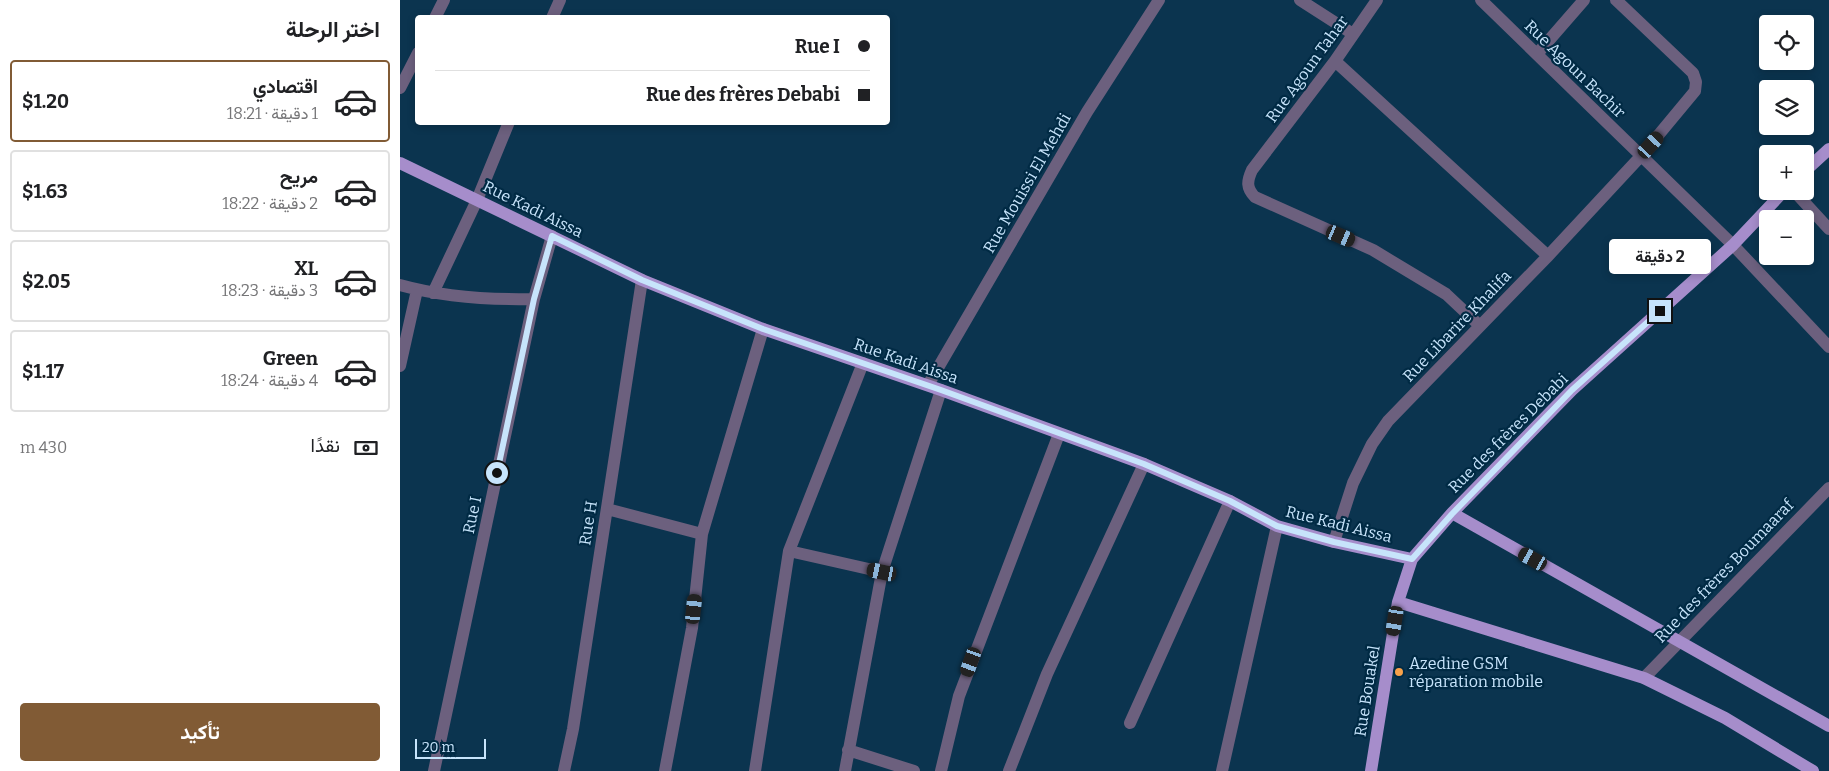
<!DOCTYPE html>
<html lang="ar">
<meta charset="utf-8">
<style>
:root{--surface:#fff;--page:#f6f6f6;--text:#202124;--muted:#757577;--line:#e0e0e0;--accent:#815b35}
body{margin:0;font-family:Bitter,Vazirmatn,serif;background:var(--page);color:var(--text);direction:rtl;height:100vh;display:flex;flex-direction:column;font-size:19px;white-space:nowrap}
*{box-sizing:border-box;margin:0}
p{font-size:16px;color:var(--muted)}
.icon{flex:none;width:28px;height:28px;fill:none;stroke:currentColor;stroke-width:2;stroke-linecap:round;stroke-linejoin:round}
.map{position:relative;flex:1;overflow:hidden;direction:ltr}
.drawer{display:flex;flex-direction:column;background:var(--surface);width:400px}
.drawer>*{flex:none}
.guide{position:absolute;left:15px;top:15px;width:475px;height:110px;border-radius:5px;box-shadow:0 2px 8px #0003;direction:rtl;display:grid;align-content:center;height:110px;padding:0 20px;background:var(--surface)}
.tools{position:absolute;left:1359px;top:15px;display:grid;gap:10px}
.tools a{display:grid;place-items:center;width:55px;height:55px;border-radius:5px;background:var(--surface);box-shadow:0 2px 8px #0003;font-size:25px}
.scale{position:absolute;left:15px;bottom:12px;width:71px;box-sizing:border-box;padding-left:5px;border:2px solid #c7e4fb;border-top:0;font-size:14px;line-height:18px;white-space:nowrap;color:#c7e4fb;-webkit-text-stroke:4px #002a44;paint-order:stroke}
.end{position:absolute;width:22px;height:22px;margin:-11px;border:6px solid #c7e4fb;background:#111;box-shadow:0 0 0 2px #111}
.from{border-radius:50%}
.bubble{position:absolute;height:35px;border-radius:5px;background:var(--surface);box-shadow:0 2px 8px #0003;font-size:16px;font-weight:700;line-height:35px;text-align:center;direction:rtl}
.car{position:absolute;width:15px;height:30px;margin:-15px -8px;border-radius:6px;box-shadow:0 0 4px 1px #0007;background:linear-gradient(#222 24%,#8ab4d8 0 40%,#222 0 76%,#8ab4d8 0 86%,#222 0)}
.guide b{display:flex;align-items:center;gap:18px;height:48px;font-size:19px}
.guide b+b{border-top:1px solid var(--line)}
.guide i{width:12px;height:12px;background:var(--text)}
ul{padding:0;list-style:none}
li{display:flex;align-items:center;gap:15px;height:82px;margin:0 10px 8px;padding:0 10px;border:2px solid var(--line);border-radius:5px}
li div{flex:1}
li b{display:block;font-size:19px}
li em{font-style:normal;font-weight:700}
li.selected{border-color:var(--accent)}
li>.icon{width:45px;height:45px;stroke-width:1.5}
h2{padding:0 20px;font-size:22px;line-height:60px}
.pay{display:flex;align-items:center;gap:12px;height:55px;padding:0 20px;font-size:19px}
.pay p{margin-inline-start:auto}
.primary-button{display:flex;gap:10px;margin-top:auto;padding:10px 20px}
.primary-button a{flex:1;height:58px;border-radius:5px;background:var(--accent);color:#fff;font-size:20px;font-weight:700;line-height:58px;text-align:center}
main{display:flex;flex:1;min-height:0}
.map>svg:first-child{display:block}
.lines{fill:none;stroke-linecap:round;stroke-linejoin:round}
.minor{stroke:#6c607e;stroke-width:12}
.major{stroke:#a68dcb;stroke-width:12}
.route{stroke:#c7e4fb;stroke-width:6}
.poi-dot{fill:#f8a14a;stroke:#002a44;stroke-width:2}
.labels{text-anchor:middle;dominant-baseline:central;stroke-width:4.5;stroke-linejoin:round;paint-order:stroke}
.street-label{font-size:16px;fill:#c7e4fb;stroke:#002a44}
.poi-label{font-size:16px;fill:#c7e4fb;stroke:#002a44;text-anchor:start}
</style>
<main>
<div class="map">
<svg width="1429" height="771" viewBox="0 0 1429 771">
<rect width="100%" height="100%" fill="#0b344f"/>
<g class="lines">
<path class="minor" d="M900 0 953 34
M977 0 935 61 852 170C847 181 846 188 855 197L973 250 1046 294 1079 325
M1081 0 1333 245 1429 347
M35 18 44 0
M152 18 160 0
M1137 54 1184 0
M935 61 1148 256
M0 88 18 53
M1394 191 1429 229
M0 285C43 297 89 300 134 299
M33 293 77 200 109 122
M0 366 17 290
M528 385 687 112 759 0
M207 509 302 534
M934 542 953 483 972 444 988 421 1148 256 1241 156 1295 91 1296 82 1293 73 1216 0
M389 551 482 572
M1244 678 1429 488
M730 723 830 501
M448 750 514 771
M34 771 134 299 152 236
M164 771 173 729 242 280
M265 771 292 628 302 534 363 329
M355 771 389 551 463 363
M445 771 482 572 541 390
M541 771 559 696 659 434
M609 771 647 674 744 464
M822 771 877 526"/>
<path class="major" d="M0 163 242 280 363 329 541 390 744 464 830 501 877 526 934 542 1012 559
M1405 171 1429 149
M1052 513 1429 726
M998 602 1244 678 1325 718 1413 771
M971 771 998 602 1012 559 1052 513 1172 390 1333 245 1384 191"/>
</g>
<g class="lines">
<path class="route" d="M97 473 134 299 152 236 242 280 363 329 541 390 744 464 830 501 877 526 934 542 1012 559 1052 514 1172 390 1260 311"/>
</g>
<circle class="poi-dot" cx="999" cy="672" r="5"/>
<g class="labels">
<g class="street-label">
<text transform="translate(907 69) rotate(-54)">Rue Agoun Tahar</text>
<text transform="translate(1175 69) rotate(44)">Rue Agoun Bachir</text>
<text transform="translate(627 183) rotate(-60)">Rue Mouissi El Mehdi</text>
<text transform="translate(133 209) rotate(26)">Rue Kadi Aissa</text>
<text transform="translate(1057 326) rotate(-46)">Rue Libarire Khalifa</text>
<text transform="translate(506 361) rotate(19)">Rue Kadi Aissa</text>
<text transform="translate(1108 433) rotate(-45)">Rue des frères Debabi</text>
<text transform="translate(72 515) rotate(-78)">Rue I</text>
<text transform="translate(188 523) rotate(-81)">Rue H</text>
<text transform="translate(939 524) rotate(14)">Rue Kadi Aissa</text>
<text transform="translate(1324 571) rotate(-46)">Rue des frères Boumaaraf</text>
<text transform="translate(967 691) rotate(-81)">Rue Bouakel</text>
</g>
<g class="poi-label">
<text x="1009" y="663">Azedine GSM<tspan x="1009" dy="18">réparation mobile</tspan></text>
</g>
</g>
</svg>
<div class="tools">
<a><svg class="icon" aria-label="locate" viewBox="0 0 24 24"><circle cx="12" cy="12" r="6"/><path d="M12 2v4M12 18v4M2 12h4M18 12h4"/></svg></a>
<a><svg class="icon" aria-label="layers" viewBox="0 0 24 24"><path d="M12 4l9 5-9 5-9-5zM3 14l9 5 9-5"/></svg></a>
<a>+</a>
<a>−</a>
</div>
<div class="scale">20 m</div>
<i class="end from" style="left:97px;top:473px"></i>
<i class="end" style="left:1260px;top:311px"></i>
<div class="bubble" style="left:1209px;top:239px;width:102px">2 دقيقة</div>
<i class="car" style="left:1251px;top:145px;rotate:42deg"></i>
<i class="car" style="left:941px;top:236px;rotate:113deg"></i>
<i class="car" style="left:1133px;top:559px;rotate:299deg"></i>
<i class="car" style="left:482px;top:572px;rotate:282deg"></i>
<i class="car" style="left:294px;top:609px;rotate:6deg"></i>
<i class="car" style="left:995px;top:621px;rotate:189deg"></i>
<i class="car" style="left:571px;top:662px;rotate:200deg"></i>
<div class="guide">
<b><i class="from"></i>Rue I</b>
<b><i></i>Rue des frères Debabi</b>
</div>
</div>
<section class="drawer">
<h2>اختر الرحلة</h2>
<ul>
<li class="selected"><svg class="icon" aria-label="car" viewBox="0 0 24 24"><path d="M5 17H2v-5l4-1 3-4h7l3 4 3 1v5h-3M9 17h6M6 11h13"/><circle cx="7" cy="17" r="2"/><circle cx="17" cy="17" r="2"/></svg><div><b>اقتصادي</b><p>1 دقيقة · 18:21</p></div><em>$1.20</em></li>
<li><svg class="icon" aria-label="car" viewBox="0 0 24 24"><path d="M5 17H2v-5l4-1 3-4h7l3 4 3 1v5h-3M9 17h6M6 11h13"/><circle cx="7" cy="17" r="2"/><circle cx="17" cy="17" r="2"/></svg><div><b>مريح</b><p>2 دقيقة · 18:22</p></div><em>$1.63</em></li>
<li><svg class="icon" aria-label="car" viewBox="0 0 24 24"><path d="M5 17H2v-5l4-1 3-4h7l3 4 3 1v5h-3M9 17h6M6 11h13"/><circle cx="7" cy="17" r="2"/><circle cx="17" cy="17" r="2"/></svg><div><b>XL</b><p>3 دقيقة · 18:23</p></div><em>$2.05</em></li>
<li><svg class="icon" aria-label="car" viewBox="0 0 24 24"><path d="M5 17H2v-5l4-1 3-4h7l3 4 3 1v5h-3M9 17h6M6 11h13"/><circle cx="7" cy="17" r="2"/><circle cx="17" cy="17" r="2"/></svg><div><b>Green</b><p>4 دقيقة · 18:24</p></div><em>$1.17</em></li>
</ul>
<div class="pay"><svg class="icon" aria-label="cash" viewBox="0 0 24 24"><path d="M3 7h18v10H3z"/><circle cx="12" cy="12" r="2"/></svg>نقدًا<p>430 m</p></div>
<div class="primary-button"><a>تأكيد</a></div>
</section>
</main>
